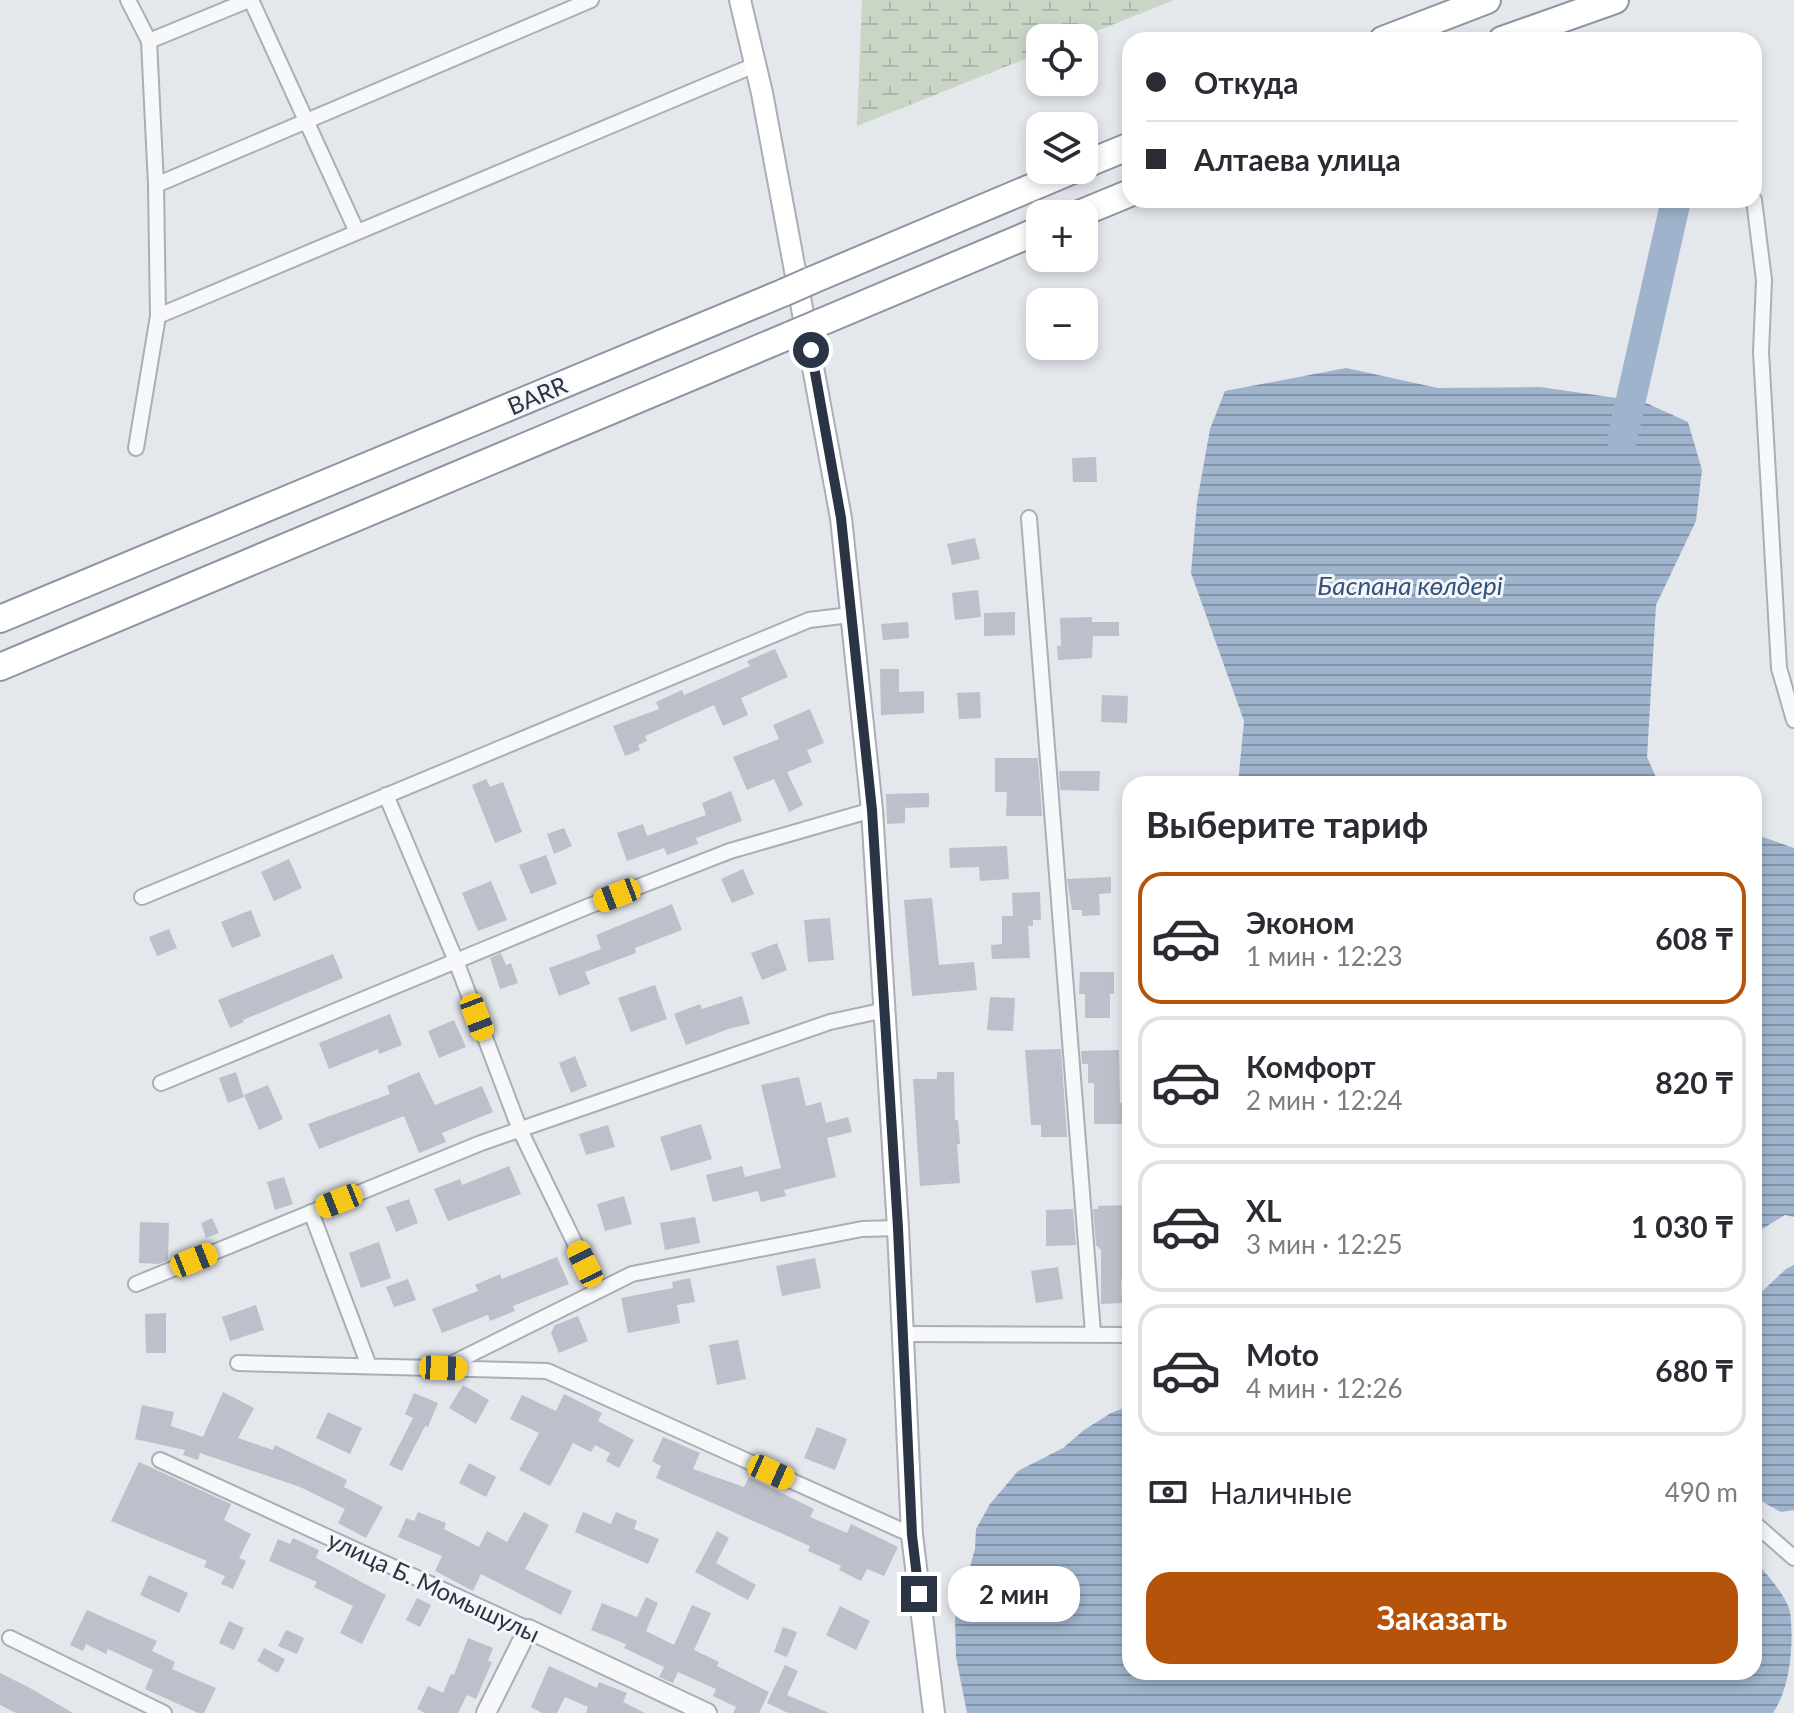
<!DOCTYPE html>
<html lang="ru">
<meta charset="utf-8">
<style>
:root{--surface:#fff;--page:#f2f2f3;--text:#2b2b33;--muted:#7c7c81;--line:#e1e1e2;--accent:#b45309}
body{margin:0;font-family:Lato,sans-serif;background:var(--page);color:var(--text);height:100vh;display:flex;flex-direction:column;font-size:30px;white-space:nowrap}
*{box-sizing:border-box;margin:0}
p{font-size:26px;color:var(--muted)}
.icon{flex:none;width:44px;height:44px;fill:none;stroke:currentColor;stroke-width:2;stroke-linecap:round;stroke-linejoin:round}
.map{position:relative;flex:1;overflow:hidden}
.side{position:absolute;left:1122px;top:776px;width:640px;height:904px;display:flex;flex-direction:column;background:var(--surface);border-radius:24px;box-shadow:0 4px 12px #0003}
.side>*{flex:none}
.banner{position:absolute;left:1122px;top:32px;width:640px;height:176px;border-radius:24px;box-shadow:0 4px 12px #0003;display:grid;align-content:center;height:176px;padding:0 24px;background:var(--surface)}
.buttons{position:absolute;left:1026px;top:24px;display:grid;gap:16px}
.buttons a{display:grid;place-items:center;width:72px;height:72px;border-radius:16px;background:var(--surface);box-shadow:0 4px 12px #0003;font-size:40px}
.end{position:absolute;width:36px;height:36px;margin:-18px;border:10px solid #2b3445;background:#fff;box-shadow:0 0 0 4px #fff}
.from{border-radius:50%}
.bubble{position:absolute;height:56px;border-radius:24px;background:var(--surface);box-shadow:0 4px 12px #0003;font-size:26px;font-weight:700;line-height:56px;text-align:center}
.car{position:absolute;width:24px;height:48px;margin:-24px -12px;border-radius:10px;box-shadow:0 0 6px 2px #0007;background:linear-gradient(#f5c518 24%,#345 0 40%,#f5c518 0 76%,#345 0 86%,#f5c518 0)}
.banner b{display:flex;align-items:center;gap:28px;height:76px;font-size:30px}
.banner b+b{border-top:2px solid var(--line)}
.banner i{width:20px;height:20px;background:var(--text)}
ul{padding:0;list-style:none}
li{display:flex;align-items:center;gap:24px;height:132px;margin:0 16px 12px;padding:0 8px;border:4px solid var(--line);border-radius:24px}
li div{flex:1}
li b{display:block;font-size:30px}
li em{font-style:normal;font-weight:700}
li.active{border-color:var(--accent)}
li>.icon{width:72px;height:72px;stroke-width:1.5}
h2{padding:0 24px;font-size:36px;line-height:96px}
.pay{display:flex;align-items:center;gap:20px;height:88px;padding:0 24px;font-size:30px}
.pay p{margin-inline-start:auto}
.primary-button{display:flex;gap:16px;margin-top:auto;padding:16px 24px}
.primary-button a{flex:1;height:92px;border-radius:24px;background:var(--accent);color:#fff;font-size:32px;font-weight:700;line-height:92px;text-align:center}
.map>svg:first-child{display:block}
.wetland{fill:url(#wetland-marsh)}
.water{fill:url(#water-rules)}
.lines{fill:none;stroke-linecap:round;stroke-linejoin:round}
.river{stroke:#9fb4cc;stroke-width:30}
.building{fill:#bbc0ca}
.minor-casing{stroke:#a9aeb7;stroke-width:18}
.tertiary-casing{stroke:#a9aeb7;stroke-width:22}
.secondary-casing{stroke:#a9aeb7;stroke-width:24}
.motorway-casing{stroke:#8b94a3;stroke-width:30}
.minor{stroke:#f7f8fa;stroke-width:14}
.tertiary{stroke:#f7f8fa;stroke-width:18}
.secondary{stroke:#fff;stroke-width:20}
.motorway{stroke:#fff;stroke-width:26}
.motorway-bridge-casing{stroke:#8b94a3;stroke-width:30;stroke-linecap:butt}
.motorway-bridge{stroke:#fff;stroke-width:26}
.route{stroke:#2b3445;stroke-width:10}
.labels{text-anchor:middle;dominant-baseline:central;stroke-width:6;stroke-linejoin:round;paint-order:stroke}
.street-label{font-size:24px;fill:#2b3445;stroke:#f4f6f9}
.water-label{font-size:26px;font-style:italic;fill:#34527a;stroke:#f4f6f9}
</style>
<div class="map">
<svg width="1794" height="1713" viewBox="0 0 1794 1713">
<defs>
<pattern id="wetland-marsh" width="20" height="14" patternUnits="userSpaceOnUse" patternTransform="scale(2)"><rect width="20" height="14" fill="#c9d6c5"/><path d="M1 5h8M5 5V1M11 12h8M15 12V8" fill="none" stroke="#adb8ab"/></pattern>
<pattern id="water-rules" width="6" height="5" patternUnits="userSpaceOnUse" patternTransform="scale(2)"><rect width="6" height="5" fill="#9fb4cc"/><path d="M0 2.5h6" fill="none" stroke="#8293a7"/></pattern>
</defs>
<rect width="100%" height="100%" fill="#e4e7ec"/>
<path class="wetland" d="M862 0H1174L1079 38H1040V53L857 126Z"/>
<path class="water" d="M1346 368 1438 388 1540 387 1644 402 1688 422 1702 470 1696 521 1656 605 1647 757 1659 784H1238L1244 721 1191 573 1197 502 1210 429 1225 391Z
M1754 834 1794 848V1217L1785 1215 1754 1234Z
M1794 1265V1510L1781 1512 1754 1497V1299L1786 1269Z
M1130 1406V1672H1754V1560C1768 1576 1783 1591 1790 1611 1794 1643 1791 1686 1773 1713H967L956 1657 955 1619 975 1549 976 1529 990 1504 1018 1471 1063 1448 1084 1430 1111 1413Z"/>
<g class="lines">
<path class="river" d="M1622 439 1676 200"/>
</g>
<path class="building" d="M1096 457 1097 482H1073L1072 458Z
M975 538 980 559 952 565 947 544Z
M978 590 981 617 955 620 952 593Z
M1015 612V635L984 636V613Z
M1092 617V622H1119V636H1093L1092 658 1058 660 1057 646H1061L1060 618Z
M908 622 909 638 883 640 881 624Z
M775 649 788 677 741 698 748 715 723 726 714 705 645 736 647 741 638 745 640 750 625 756 613 726 659 709 656 702 682 690 684 695 750 666 747 661Z
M880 669H899V692L924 691V713L881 715Z
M980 692 981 718 959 719 957 693Z
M1102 695 1128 696 1127 723 1101 722Z
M810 709 824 743 807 750 812 762 787 772 803 805 789 812 774 779 747 790 733 757 779 739 773 725Z
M995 758H1038L1042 816H1006L1007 792H995Z
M1059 771H1100L1099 791 1060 790Z
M486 779 490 787 503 782 522 832 495 843 472 785Z
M731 791 742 821 696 838 698 844 667 855 664 848 627 861 617 833 643 824 647 836 706 815 702 803Z
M929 793V807L905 808V823L887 824 886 794Z
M564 828 572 846 554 854 547 834Z
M1007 846 1009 879 980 881 979 867 950 868 949 848Z
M546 855 557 884 531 894 519 865Z
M289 859 302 888 274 901 261 872Z
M743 869 754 894 732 903 721 879Z
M1111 877V893L1099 894 1100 915 1082 916V910H1072L1067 879Z
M491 881 507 920 478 931 462 893Z
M1040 892 1041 920H1033V926H1028L1030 958 992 959 991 945 1002 944V916H1013L1012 893Z
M932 898 939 965 974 962 977 990 912 996 904 900Z
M672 904 682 930 635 948 636 953 585 972 590 984 559 996 549 968 601 949 596 935Z
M251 910 261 936 232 948 221 922Z
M830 918 834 960 808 962 804 920Z
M169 929 177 948 157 956 149 937Z
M777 943 787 970 762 980 751 953Z
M501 953 506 965 511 963 518 983 500 989 490 958Z
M333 954 343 978 243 1020 244 1022 230 1028 218 1000Z
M1080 972H1114V994H1110V1018H1085V994H1079Z
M655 985 667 1019 631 1032 618 998Z
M742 996 750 1024 731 1028 686 1045 674 1014 700 1004 702 1009Z
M990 997 1015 998 1013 1031 987 1030Z
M390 1014 402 1045 379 1054 378 1049 329 1069 319 1043Z
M454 1020 466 1047 439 1058 428 1031Z
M1061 1049 1067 1137H1041V1125H1031L1025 1050Z
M1119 1050 1120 1103H1129L1130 1124H1094V1083H1088V1064H1082L1081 1051Z
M575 1056 587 1086 571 1093 559 1063Z
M236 1072 244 1097 228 1103 219 1078Z
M419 1072 435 1105 482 1086 493 1112 442 1133 446 1142 419 1153 404 1116 319 1149 308 1124 390 1094 387 1086Z
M937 1072H954L955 1120H958L960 1144H957L960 1183 920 1186 913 1079H937Z
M799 1077 806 1106 821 1102 826 1123 848 1117 852 1132 827 1138 836 1177 784 1190 786 1196 761 1202 758 1191 713 1202 706 1175 742 1166 745 1177 781 1168 761 1085Z
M268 1085 283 1119 259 1130 244 1095Z
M701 1124 712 1159 671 1171 660 1137Z
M608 1125 615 1147 586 1155 579 1134Z
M509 1166 521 1194 448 1221 434 1189 460 1179 462 1185Z
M284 1177 293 1204 275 1210 267 1182Z
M624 1196 632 1224 605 1231 597 1204Z
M409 1199 418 1223 396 1232 386 1207Z
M1127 1205 1128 1249H1125L1126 1279H1121L1122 1303 1101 1304V1250L1096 1245 1093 1209H1098V1206Z
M1073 1209 1076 1245 1046 1246V1210Z
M695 1217 700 1243 665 1250 660 1223Z
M212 1218 219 1233 206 1238 201 1223Z
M140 1222 169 1223 168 1260 159 1264 139 1263Z
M379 1242 391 1278 361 1288 349 1253Z
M557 1257 569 1284 513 1306 515 1311 490 1321 488 1315 442 1333 432 1309 478 1291 475 1285 500 1274 502 1279Z
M815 1258 821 1288 782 1296 776 1266Z
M1058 1267 1063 1299 1036 1303 1031 1271Z
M690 1278 695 1302 677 1305 680 1323 628 1333 621 1298 673 1288 672 1282Z
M408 1279 416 1300 394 1307 386 1287Z
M256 1305 264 1330 230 1341 222 1317Z
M166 1313V1353H146L145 1314Z
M578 1316 588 1341 559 1353 551 1333 555 1325Z
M738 1340 746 1379 717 1385 709 1345Z
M463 1385 489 1400 476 1424 449 1408Z
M223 1392 254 1408 238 1438 273 1450 275 1445 347 1480 344 1487 383 1507 366 1538 338 1523 345 1509 300 1487 200 1453 198 1460 183 1455 185 1450 135 1439 142 1405 174 1412 171 1426 203 1437Z
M414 1393 438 1403 428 1427 425 1426 402 1471 389 1465 413 1418 405 1414Z
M564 1394 602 1413 598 1421 634 1440 619 1468 606 1461 610 1453 595 1445 591 1452 573 1443 550 1486 519 1470 539 1433 510 1419 522 1395 556 1411Z
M328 1412 362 1428 350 1454 316 1438Z
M817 1427 847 1439 835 1470 804 1458Z
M663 1437 700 1453 693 1469 744 1487 749 1477 814 1509 810 1517 847 1533 851 1524 898 1547 884 1576 867 1569 861 1581 839 1570 841 1566 808 1551 810 1546 656 1478 661 1466 652 1461Z
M139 1462 231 1504 224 1520 251 1534 239 1558 246 1561 233 1589 221 1584 225 1576 204 1567 207 1561 111 1521Z
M469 1463 496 1477 486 1497 459 1483Z
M418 1512 446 1523 444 1529 479 1547 487 1531 507 1542 524 1512 549 1525 525 1569 572 1591 561 1615 481 1574 473 1591 435 1571 442 1556 398 1537 406 1518 414 1521Z
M583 1512 611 1524 616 1512 637 1521 634 1529 659 1539 648 1564 575 1532Z
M717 1531 729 1538 716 1563 756 1585 748 1600 695 1572Z
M293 1538 319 1550 316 1558 386 1595 362 1644 340 1633 353 1606 314 1587 317 1582 269 1561 278 1539 290 1544Z
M149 1575 188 1593 179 1613 140 1595Z
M646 1597 658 1603 646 1631 674 1645 692 1605 711 1613 694 1650 719 1662 717 1666 769 1692 759 1713H733L736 1707 713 1696 716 1689 678 1672 673 1683 659 1677 664 1667 624 1648 626 1644 591 1630 602 1603 637 1617Z
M417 1598 431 1605 420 1627 406 1620Z
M840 1606 870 1621 856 1650 826 1635Z
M87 1610 157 1641 152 1651 175 1662 172 1669 216 1688 204 1713H198L145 1689 153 1670 108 1649 106 1654 86 1644 83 1651 70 1645Z
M229 1621 244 1628 234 1650 219 1643Z
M783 1627 797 1632 787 1657 774 1652Z
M286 1630 304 1638 297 1654 278 1646Z
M468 1638 493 1648 488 1661 492 1662 476 1699 467 1695 458 1713H425L417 1709 428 1686 443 1693 451 1674 454 1675Z
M264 1648 285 1659 278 1673 257 1661Z
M785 1665 798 1671 787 1695 829 1713H788L767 1703Z
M549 1666 597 1688 599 1682 627 1693 623 1702 645 1713H586L588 1707 565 1697 557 1713H542L531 1707Z
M0 1673 30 1688 73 1713H16L0 1705Z"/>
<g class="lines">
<defs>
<path id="minor" d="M128 0 149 41 156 185 158 316 136 448
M251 0 357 232
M149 41 249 0
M156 185 591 0
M1754 200 1764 280 1761 352 1779 668 1794 720
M158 316 755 65
M1029 518 1093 1333
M386 795 456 961 520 1130 598 1291
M142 897 809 620 850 615
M161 1083 589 906 730 851 872 810
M311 1212 369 1366
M136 1284 481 1143 830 1022 885 1010
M903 1334 1130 1335
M238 1363 547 1371 912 1535
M447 1366 632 1274 862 1229 898 1228
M160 1460 528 1629
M1754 1523 1794 1558
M10 1638 164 1713"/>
<path id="tertiary" d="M486 1713 528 1629 707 1713"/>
<path id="secondary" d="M740 0 762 93 841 518 872 810 898 1228 912 1535 934 1713"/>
<path id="motorway" d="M1383 40 1487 0
M1502 40 1615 0
M1084 165 1130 146
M1079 214 1130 193
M810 281 1073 170
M819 323 1040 230
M0 619 785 292
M0 667 793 334"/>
</defs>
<use href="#minor" class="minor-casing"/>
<use href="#tertiary" class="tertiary-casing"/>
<use href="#secondary" class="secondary-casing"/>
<use href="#motorway" class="motorway-casing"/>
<use href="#minor" class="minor"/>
<use href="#tertiary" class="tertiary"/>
<use href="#secondary" class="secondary"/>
<use href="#motorway" class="motorway"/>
<defs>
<path id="motorway-bridge" d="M785 292 810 281
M793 334 819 323"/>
</defs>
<use href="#motorway-bridge" class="motorway-bridge-casing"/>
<use href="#motorway-bridge" class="motorway-bridge"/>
</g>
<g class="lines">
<path class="route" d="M811 350 841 518 872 810 898 1228 912 1535 919 1594"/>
</g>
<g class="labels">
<g class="street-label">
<text transform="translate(537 395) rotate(-23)">BARR</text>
<text transform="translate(434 1586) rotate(25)">улица Б. Момышулы</text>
</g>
<g class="water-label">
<text x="1410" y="585">Баспана көлдері</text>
</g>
</g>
</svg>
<div class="buttons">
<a><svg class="icon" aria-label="locate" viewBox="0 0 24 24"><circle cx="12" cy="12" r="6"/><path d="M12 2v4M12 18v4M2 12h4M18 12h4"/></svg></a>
<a><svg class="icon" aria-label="layers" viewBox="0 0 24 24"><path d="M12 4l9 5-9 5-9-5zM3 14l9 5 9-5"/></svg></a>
<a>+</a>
<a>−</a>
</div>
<i class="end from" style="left:811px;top:350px"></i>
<i class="end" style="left:919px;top:1594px"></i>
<div class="bubble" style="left:948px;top:1566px;width:132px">2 мин</div>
<i class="car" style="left:617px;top:895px;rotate:249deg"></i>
<i class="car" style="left:477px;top:1017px;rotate:159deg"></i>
<i class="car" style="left:339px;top:1201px;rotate:248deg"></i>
<i class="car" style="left:194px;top:1260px;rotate:68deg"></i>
<i class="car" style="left:585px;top:1264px;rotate:334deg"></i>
<i class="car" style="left:443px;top:1368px;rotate:92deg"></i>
<i class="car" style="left:771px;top:1472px;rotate:114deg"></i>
<div class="banner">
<b><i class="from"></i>Откуда</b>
<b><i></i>Алтаева улица</b>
</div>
<section class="side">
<h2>Выберите тариф</h2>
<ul>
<li class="active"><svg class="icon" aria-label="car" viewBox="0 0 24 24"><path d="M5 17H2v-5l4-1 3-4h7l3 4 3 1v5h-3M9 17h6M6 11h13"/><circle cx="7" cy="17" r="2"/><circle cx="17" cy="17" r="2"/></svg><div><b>Эконом</b><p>1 мин · 12:23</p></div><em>608 ₸</em></li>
<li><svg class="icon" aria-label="car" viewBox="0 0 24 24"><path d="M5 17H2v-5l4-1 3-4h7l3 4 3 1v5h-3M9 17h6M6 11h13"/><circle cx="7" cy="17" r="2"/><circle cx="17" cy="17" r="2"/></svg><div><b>Комфорт</b><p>2 мин · 12:24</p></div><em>820 ₸</em></li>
<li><svg class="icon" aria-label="car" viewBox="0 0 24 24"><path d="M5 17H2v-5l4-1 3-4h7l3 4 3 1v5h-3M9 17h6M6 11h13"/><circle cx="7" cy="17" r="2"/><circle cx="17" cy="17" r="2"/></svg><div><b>XL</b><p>3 мин · 12:25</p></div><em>1 030 ₸</em></li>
<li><svg class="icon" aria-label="car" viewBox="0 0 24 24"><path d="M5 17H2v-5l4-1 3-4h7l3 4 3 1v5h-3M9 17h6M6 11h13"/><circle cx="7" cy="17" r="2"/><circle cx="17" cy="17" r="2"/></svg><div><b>Moto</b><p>4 мин · 12:26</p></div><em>680 ₸</em></li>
</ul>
<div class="pay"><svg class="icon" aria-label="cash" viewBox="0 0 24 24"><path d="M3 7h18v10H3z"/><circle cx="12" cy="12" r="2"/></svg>Наличные<p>490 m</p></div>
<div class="primary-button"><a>Заказать</a></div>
</section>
</div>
